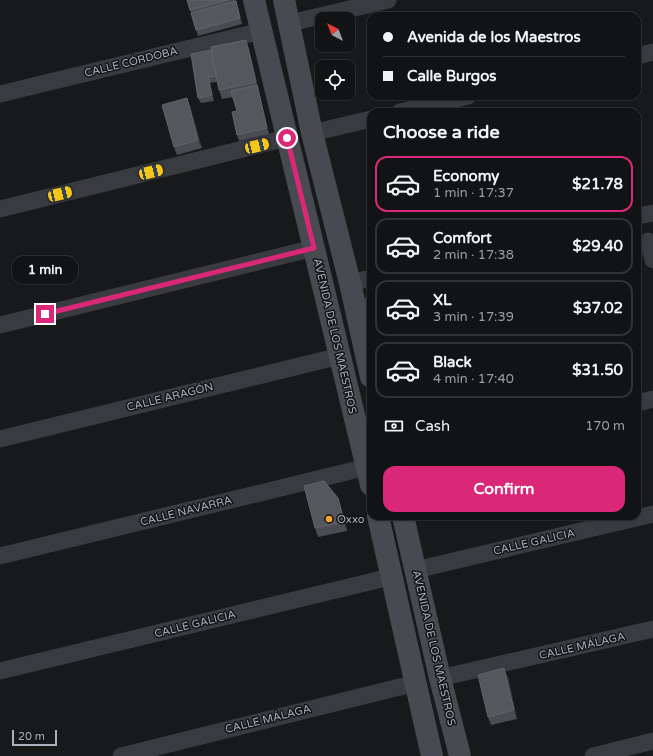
<!DOCTYPE html>
<meta charset="utf-8">
<style>
:root{--surface:#121314;--page:#1b1c1d;--text:#f1f3f6;--muted:#9c9ea0;--line:#313234;--accent:#db2777}
body{margin:0;font-family:"Varela Round",sans-serif;background:var(--page);color:var(--text);height:100vh;display:flex;flex-direction:column;font-size:15px;white-space:nowrap}
*{box-sizing:border-box;margin:0}
p{font-size:13px;color:var(--muted)}
.icon{flex:none;width:22px;height:22px;fill:none;stroke:currentColor;stroke-width:2;stroke-linecap:round;stroke-linejoin:round}
.map{position:relative;flex:1;overflow:hidden}
.side{position:absolute;left:367px;top:108px;width:274px;height:412px;display:flex;flex-direction:column;background:var(--surface);border-radius:12px;box-shadow:0 1px 3px #0004,0 0 0 1px var(--line)}
.side>*{flex:none}
.guide{position:absolute;left:367px;top:12px;width:274px;height:88px;border-radius:12px;box-shadow:0 1px 3px #0004,0 0 0 1px var(--line);display:grid;align-content:center;height:88px;padding:0 16px;background:var(--surface)}
.needle{width:26px;rotate:318deg}
.fabs{position:absolute;left:315px;top:12px;display:grid;gap:8px}
.fabs a{display:grid;place-items:center;width:40px;height:40px;border-radius:8px;background:var(--surface);box-shadow:0 1px 3px #0004,0 0 0 1px var(--line);font-size:20px}
.scale{position:absolute;left:12px;bottom:10px;width:45px;box-sizing:border-box;padding-left:4px;border:2px solid #aab1bc;border-top:0;font-size:11px;line-height:14px;white-space:nowrap;color:#aab1bc;-webkit-text-stroke:3px #131416;paint-order:stroke}
.end{position:absolute;width:18px;height:18px;margin:-9px;border:5px solid #db2777;background:#fff;box-shadow:0 0 0 2px #fff}
.from{border-radius:50%}
.bubble{position:absolute;height:28px;border-radius:12px;background:var(--surface);box-shadow:0 1px 3px #0004,0 0 0 1px var(--line);font-size:13px;font-weight:700;line-height:28px;text-align:center}
.car{position:absolute;width:12px;height:24px;margin:-12px -6px;border-radius:5px;box-shadow:0 0 3px 1px #0007;background:linear-gradient(#f5c518 24%,#345 0 40%,#f5c518 0 76%,#345 0 86%,#f5c518 0)}
.guide b{display:flex;align-items:center;gap:14px;height:38px;font-size:15px}
.guide b+b{border-top:1px solid var(--line)}
.guide i{width:10px;height:10px;background:var(--text)}
ul{padding:0;list-style:none}
li{display:flex;align-items:center;gap:12px;height:56px;margin:0 8px 6px;padding:0 8px;border:2px solid var(--line);border-radius:12px}
li div{flex:1}
li b{display:block;font-size:15px}
li em{font-style:normal;font-weight:700}
li.current{border-color:var(--accent)}
li>.icon{width:36px;height:36px;stroke-width:1.5}
h2{padding:0 16px;font-size:18px;line-height:48px}
.pay{display:flex;align-items:center;gap:10px;height:44px;padding:0 16px;font-size:15px}
.pay p{margin-inline-start:auto}
.cta{display:flex;gap:8px;margin-top:auto;padding:8px 16px}
.cta a{flex:1;height:46px;border-radius:12px;background:var(--accent);color:#fff;font-size:16px;font-weight:700;line-height:46px;text-align:center}
.map>svg:first-child{display:block}
.lines{fill:none;stroke-linecap:round;stroke-linejoin:round}
.minor{stroke:#393b40;stroke-width:17}
.secondary{stroke:#474a50;stroke-width:22}
.wall{fill:#494c50}
.shaded-wall{fill:#313336}
.building{fill:#54575c;stroke:#61656b}
.route{stroke:#db2777;stroke-width:5}
.poi-dot{fill:#ffa32c;stroke:#131416;stroke-width:1.5}
.labels{text-anchor:middle;dominant-baseline:central;stroke-width:3;stroke-linejoin:round;paint-order:stroke}
.street-label{font-size:11px;fill:#aab1bc;stroke:#131416}
.poi-label{font-size:11px;fill:#aab1bc;stroke:#131416;text-anchor:start}
</style>
<div class="map">
<svg width="653" height="756" viewBox="0 0 653 756">
<rect width="100%" height="100%" fill="#18191b"/>
<g class="lines">
<path class="minor" d="M290 23 388 0
M637 56 653 52
M0 94 261 31
M400 112 468 96
M312 133 371 119
M0 209 287 138
M637 216 653 213
M648 241 653 260
M350 283 371 278
M355 309 371 305
M0 325 314 248
M637 403 653 399
M0 439 340 356
M0 556 371 466
M415 570 653 514
M0 671 390 577
M440 678 653 629
M121 756 416 683
M593 756 653 741"/>
<path class="secondary" d="M254 0 371 485
M284 0 312 133 350 283 371 377
M378 516 432 756
M403 516 440 678 460 756"/>
</g>
<path class="wall" d="M187 0H236L242 24 198 36Z
M249 49 259 91 269 134 239 141 237 135V111L233 97 222 99 219 90 217 82 210 83 214 101 201 103 198 98 191 54Z
M190 106 202 148 177 155 174 147Z
M338 498 341 507 347 531 318 537 315 528Z
M508 677 517 719 491 725 488 717Z"/>
<path class="shaded-wall" d="M235 0H236L242 24 240 18Z
M246 40 249 49 259 91 269 134 267 128 256 82Z
M208 77 210 83 214 101 212 95Z
M187 98 190 106 202 148 198 140Z
M338 498 341 507 347 531 344 522Z
M504 668 508 677 517 719 514 710Z"/>
<path class="building" d="M187 0H228L190 10Z
M236 1 240 18 196 30 191 13Z
M246 40 256 82 219 90 211 47Z
M211 50 216 76 208 77 212 95 198 98 191 54Z
M257 85 267 128 237 135 232 112 237 111 231 91Z
M187 98 198 140 174 147 162 105Z
M324 481 338 498 344 522 315 528 304 486Z
M504 668 514 710 488 717 478 675Z"/>
<g class="lines">
<path class="route" d="M45 314 314 248 287 138"/>
</g>
<circle class="poi-dot" cx="329" cy="519" r="4"/>
<g class="labels">
<g class="street-label">
<text transform="translate(131 62) rotate(-14)">CALLE CÓRDOBA</text>
<text transform="translate(335 336) rotate(77)">AVENIDA DE LOS MAESTROS</text>
<text transform="translate(170 397) rotate(-14)">CALLE ARAGÓN</text>
<text transform="translate(186 511) rotate(-14)">CALLE NAVARRA</text>
<text transform="translate(534 542) rotate(-13)">CALLE GALICIA</text>
<text transform="translate(195 624) rotate(-14)">CALLE GALICIA</text>
<text transform="translate(582 646) rotate(-13)">CALLE MÁLAGA</text>
<text transform="translate(434 648) rotate(77)">AVENIDA DE LOS MAESTROS</text>
<text transform="translate(268 719) rotate(-14)">CALLE MÁLAGA</text>
</g>
<g class="poi-label">
<text x="337" y="519">Oxxo</text>
</g>
</g>
</svg>
<div class="fabs">
<a><svg class="needle" viewBox="-14 -14 28 28"><path d="M0-13l5 13h-10z" fill="#e53935"/><path d="M0 13l5-13h-10z" fill="#9c9ea0"/></svg></a>
<a><svg class="icon" aria-label="locate" viewBox="0 0 24 24"><circle cx="12" cy="12" r="6"/><path d="M12 2v4M12 18v4M2 12h4M18 12h4"/></svg></a>
</div>
<div class="scale">20 m</div>
<i class="end from" style="left:287px;top:138px"></i>
<i class="end" style="left:45px;top:314px"></i>
<div class="bubble" style="left:12px;top:256px;width:66px">1 min</div>
<i class="car" style="left:257px;top:146px;rotate:76deg"></i>
<i class="car" style="left:151px;top:172px;rotate:76deg"></i>
<i class="car" style="left:60px;top:194px;rotate:76deg"></i>
<div class="guide">
<b><i class="from"></i>Avenida de los Maestros</b>
<b><i></i>Calle Burgos</b>
</div>
<section class="side">
<h2>Choose a ride</h2>
<ul>
<li class="current"><svg class="icon" aria-label="car" viewBox="0 0 24 24"><path d="M5 17H2v-5l4-1 3-4h7l3 4 3 1v5h-3M9 17h6M6 11h13"/><circle cx="7" cy="17" r="2"/><circle cx="17" cy="17" r="2"/></svg><div><b>Economy</b><p>1 min · 17:37</p></div><em>$21.78</em></li>
<li><svg class="icon" aria-label="car" viewBox="0 0 24 24"><path d="M5 17H2v-5l4-1 3-4h7l3 4 3 1v5h-3M9 17h6M6 11h13"/><circle cx="7" cy="17" r="2"/><circle cx="17" cy="17" r="2"/></svg><div><b>Comfort</b><p>2 min · 17:38</p></div><em>$29.40</em></li>
<li><svg class="icon" aria-label="car" viewBox="0 0 24 24"><path d="M5 17H2v-5l4-1 3-4h7l3 4 3 1v5h-3M9 17h6M6 11h13"/><circle cx="7" cy="17" r="2"/><circle cx="17" cy="17" r="2"/></svg><div><b>XL</b><p>3 min · 17:39</p></div><em>$37.02</em></li>
<li><svg class="icon" aria-label="car" viewBox="0 0 24 24"><path d="M5 17H2v-5l4-1 3-4h7l3 4 3 1v5h-3M9 17h6M6 11h13"/><circle cx="7" cy="17" r="2"/><circle cx="17" cy="17" r="2"/></svg><div><b>Black</b><p>4 min · 17:40</p></div><em>$31.50</em></li>
</ul>
<div class="pay"><svg class="icon" aria-label="cash" viewBox="0 0 24 24"><path d="M3 7h18v10H3z"/><circle cx="12" cy="12" r="2"/></svg>Cash<p>170 m</p></div>
<div class="cta"><a>Confirm</a></div>
</section>
</div>
